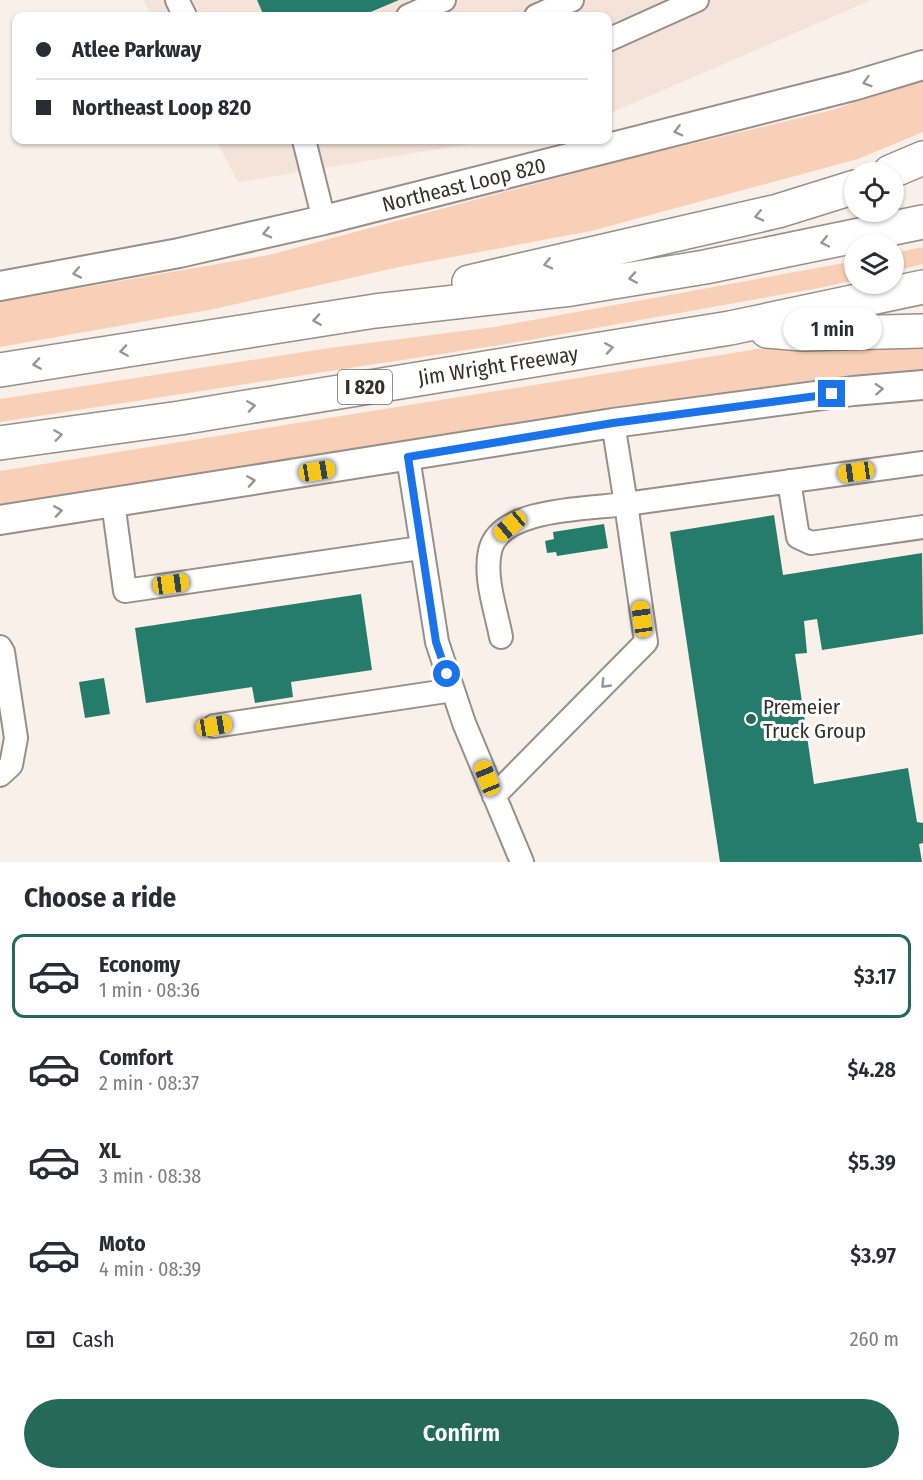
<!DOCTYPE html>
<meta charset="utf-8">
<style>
:root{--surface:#fff;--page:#f7f7f7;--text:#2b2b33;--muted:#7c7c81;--line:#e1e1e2;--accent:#25695b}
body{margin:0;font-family:"Fira Sans Condensed",sans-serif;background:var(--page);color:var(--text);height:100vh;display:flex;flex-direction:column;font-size:22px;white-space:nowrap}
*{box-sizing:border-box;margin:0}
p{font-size:20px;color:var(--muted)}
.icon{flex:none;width:33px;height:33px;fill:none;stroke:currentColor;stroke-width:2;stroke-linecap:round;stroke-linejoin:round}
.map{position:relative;height:862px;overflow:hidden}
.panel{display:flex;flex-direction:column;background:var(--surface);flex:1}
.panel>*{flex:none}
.hud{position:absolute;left:12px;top:12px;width:600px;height:132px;border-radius:12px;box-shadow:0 2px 4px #0004;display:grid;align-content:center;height:132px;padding:0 24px;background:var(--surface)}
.buttons{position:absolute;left:844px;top:162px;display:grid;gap:12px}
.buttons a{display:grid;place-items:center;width:60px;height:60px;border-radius:50%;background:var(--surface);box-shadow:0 2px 4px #0004;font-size:30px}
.end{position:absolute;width:27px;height:27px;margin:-14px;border:8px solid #1a73e8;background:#fff;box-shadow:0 0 0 3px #fff}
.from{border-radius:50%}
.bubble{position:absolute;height:42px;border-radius:21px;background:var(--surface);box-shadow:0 2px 4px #0004;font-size:20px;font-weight:600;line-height:42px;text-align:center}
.car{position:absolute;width:18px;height:36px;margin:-18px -9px;border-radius:8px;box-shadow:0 0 4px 2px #0007;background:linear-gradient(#f5c518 24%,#345 0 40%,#f5c518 0 76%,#345 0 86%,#f5c518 0)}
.hud b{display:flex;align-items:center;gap:21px;height:57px;font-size:22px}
.hud b+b{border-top:2px solid var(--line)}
.hud i{width:15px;height:15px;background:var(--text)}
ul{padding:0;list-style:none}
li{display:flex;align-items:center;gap:18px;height:84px;margin:0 12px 9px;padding:0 12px;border:3px solid transparent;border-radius:12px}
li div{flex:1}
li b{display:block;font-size:22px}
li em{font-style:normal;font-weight:600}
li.current{border-color:var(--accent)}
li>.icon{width:54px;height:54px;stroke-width:1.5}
h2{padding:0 24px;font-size:27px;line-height:72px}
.pay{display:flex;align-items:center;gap:15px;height:66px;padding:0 24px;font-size:22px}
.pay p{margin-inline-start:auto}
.primary-button{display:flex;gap:12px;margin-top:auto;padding:12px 24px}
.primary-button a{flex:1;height:69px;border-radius:36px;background:var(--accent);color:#fff;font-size:24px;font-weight:600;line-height:69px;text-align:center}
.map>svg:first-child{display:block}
.built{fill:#f3e3d9}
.green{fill:#f8d0b7}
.building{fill:#267c6b}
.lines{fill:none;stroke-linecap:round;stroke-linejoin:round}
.minor-casing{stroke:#978f8a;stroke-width:26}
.major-casing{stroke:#978f8a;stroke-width:32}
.highway-casing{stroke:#978f8a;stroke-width:36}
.minor{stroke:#fff;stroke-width:22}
.major{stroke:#fff;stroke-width:28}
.highway{stroke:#fff;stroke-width:33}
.oneway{stroke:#999796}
.route{stroke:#1a73e8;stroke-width:8}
.poi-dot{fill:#25695b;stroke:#fff;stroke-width:2}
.labels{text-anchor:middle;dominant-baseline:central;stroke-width:6;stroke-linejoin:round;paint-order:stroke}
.shield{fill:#fff;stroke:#706d6c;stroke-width:1.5}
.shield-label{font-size:20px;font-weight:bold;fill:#332f2d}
.street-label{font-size:21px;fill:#332f2d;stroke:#fff}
.poi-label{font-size:21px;fill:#332f2d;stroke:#fff;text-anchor:start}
</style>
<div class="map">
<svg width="923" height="862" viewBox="0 0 923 862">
<rect width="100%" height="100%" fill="#f9f0ea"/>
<path class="built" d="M143 0H871L608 114V16H152Z
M216 140H494L238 182Z"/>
<path class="green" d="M923 79V132L858 159 591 231 399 267 214 309 0 347V302L269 255 617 162 832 110Z
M923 247V264L894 271V253Z
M855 261V280L824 287 506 344 0 422V399L329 348 494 327Z
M923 345V374L0 507V471L770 347Z"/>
<path class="building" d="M257 0H399L361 16H264Z
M774 515 783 575 922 553 923 634 822 650 817 619 804 621 807 653 795 654 814 784 908 768 917 822 923 823V843L919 844 922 862H720L670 532Z
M604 524 608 548 557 556 556 552 547 553 545 541 554 539 553 532Z
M361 594 372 670 291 682 293 697 255 703 252 687 146 703 135 628Z
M104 678 110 714 85 718 79 682Z"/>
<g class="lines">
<defs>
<path id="minor" d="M177 0 185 16
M408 16 444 0
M536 16 572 0
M608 40 697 0
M304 140 324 220
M613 423 626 504 923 463
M408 457 437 642 464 723 522 862
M789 481 798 537 811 543 923 527
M113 502 125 591 420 548
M0 647 3 652 16 738 11 765 0 775
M214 726 453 690
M494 796 646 642 626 504C591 509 499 507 490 551 484 578 496 610 501 637"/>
<path id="major" d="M0 286 179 253 324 220 853 86 923 65
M0 520 613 423 853 391 923 385"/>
<path id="highway" d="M890 172 923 158
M469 282 778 211 855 187
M767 331 802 334 923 331
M0 370 375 311 571 289 705 267 923 222
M0 443 180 418 730 328 923 287"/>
</defs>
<use href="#minor" class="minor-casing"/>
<use href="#major" class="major-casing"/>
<use href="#highway" class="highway-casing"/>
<use href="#minor" class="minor"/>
<use href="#major" class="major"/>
<use href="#highway" class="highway"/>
</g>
<defs><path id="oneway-chevron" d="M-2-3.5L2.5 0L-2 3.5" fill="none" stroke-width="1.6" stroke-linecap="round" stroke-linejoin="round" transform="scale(1.5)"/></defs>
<g class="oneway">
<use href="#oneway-chevron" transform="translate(867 82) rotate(163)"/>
<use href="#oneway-chevron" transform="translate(678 131) rotate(166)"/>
<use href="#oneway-chevron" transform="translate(759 216) rotate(167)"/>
<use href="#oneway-chevron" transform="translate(267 233) rotate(167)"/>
<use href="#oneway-chevron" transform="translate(825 242) rotate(168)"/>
<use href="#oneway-chevron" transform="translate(548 264) rotate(167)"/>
<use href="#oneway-chevron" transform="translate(77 273) rotate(169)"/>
<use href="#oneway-chevron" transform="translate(633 278) rotate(171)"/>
<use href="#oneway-chevron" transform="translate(317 320) rotate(171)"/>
<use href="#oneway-chevron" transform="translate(609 348) rotate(-9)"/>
<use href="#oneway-chevron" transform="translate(124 351) rotate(171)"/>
<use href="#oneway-chevron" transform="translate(37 364) rotate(171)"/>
<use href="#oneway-chevron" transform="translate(879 389) rotate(-4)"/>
<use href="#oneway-chevron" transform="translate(251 406) rotate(-9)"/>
<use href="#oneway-chevron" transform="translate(58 435) rotate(-8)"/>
<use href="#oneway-chevron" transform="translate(251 481) rotate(-9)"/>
<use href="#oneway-chevron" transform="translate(58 511) rotate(-9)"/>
<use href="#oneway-chevron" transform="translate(605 684) rotate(134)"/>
</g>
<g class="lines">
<path class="route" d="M447 674 436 642 408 457 613 423 832 394"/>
</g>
<circle class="poi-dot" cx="751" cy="719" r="6"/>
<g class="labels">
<rect class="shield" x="338" y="370" width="54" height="34" rx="4.5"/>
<g class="shield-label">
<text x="365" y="387">I 820</text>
</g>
<g class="street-label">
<text transform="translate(464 185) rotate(-14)">Northeast Loop 820</text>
<text transform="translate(498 366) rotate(-9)">Jim Wright Freeway</text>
</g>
<g class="poi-label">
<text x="763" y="707">Premeier<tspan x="763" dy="24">Truck Group</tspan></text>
</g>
</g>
</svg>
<div class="buttons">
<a><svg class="icon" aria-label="locate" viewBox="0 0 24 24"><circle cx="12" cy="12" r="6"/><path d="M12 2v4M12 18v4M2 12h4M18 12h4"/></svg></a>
<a><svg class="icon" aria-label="layers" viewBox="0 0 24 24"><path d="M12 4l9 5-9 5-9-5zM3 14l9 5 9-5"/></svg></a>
</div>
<i class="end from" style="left:447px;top:674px"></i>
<i class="end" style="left:832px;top:394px"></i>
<div class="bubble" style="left:783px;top:308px;width:99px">1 min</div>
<i class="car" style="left:317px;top:471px;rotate:81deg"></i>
<i class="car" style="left:856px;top:472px;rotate:262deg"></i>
<i class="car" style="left:510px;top:526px;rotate:230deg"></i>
<i class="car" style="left:171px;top:584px;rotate:82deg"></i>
<i class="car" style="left:642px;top:619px;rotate:352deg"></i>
<i class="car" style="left:214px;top:726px;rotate:81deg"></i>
<i class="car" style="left:487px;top:778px;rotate:338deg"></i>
<div class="hud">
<b><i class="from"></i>Atlee Parkway</b>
<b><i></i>Northeast Loop 820</b>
</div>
</div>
<section class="panel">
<h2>Choose a ride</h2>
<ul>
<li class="current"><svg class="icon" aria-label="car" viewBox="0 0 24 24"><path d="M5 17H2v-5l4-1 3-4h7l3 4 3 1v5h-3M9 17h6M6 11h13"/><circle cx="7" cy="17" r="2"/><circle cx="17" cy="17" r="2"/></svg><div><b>Economy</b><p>1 min · 08:36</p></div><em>$3.17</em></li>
<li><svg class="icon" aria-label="car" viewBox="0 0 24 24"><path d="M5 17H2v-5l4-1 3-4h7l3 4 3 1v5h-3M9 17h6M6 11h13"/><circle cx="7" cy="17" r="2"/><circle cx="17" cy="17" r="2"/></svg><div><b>Comfort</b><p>2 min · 08:37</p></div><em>$4.28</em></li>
<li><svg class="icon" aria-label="car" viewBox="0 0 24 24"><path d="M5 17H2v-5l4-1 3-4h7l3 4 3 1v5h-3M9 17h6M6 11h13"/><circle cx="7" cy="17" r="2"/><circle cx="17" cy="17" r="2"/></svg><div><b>XL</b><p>3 min · 08:38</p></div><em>$5.39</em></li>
<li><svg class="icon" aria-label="car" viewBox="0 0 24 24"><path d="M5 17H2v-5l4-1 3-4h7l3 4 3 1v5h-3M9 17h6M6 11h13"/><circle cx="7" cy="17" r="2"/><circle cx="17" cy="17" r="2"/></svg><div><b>Moto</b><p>4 min · 08:39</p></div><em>$3.97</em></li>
</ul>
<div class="pay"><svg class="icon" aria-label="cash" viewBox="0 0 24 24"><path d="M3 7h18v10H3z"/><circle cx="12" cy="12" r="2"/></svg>Cash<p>260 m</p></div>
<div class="primary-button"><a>Confirm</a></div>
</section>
